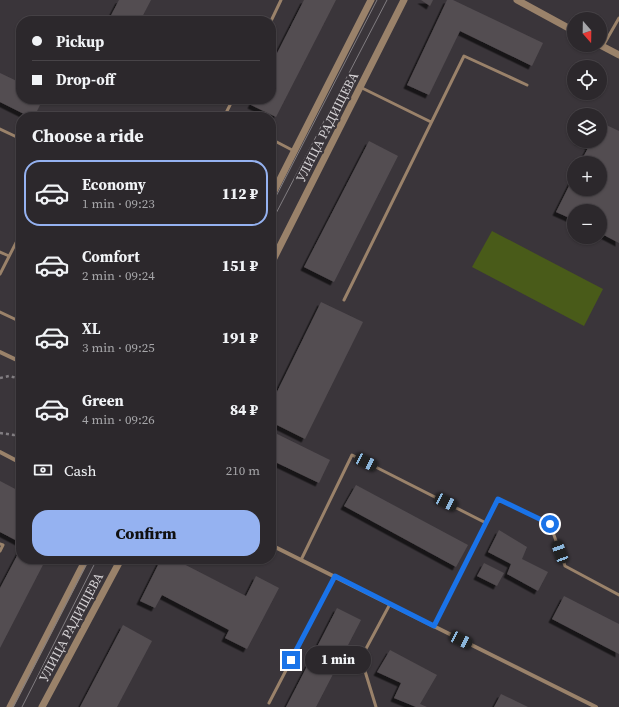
<!DOCTYPE html>
<meta charset="utf-8">
<style>
:root{--surface:#2c282c;--page:#343034;--text:#f1f3f6;--muted:#a6a6a9;--line:#484448;--accent:#95b2f1}
body{margin:0;font-family:"Source Serif 4",serif;background:var(--page);color:var(--text);height:100vh;display:flex;flex-direction:column;font-size:15px;white-space:nowrap}
*{box-sizing:border-box;margin:0}
p{font-size:13px;color:var(--muted)}
.icon{flex:none;width:22px;height:22px;fill:none;stroke:currentColor;stroke-width:2;stroke-linecap:round;stroke-linejoin:round}
.map{position:relative;flex:1;overflow:hidden}
.panel{position:absolute;left:16px;top:112px;width:260px;height:452px;display:flex;flex-direction:column;background:var(--surface);border-radius:16px;box-shadow:0 1px 3px #0004,0 0 0 1px var(--line)}
.panel>*{flex:none}
.guide{position:absolute;left:16px;top:16px;width:260px;height:88px;border-radius:16px;box-shadow:0 1px 3px #0004,0 0 0 1px var(--line);display:grid;align-content:center;height:88px;padding:0 16px;background:var(--surface)}
.needle{width:26px;rotate:160deg}
.fabs{position:absolute;left:567px;top:12px;display:grid;gap:8px}
.fabs a{display:grid;place-items:center;width:40px;height:40px;border-radius:50%;background:var(--surface);box-shadow:0 1px 3px #0004,0 0 0 1px var(--line);font-size:20px}
.end{position:absolute;width:18px;height:18px;margin:-9px;border:5px solid #1a73e8;background:#fff;box-shadow:0 0 0 2px #fff}
.from{border-radius:50%}
.bubble{position:absolute;height:28px;border-radius:14px;background:var(--surface);box-shadow:0 1px 3px #0004,0 0 0 1px var(--line);font-size:13px;font-weight:800;line-height:28px;text-align:center}
.car{position:absolute;width:12px;height:24px;margin:-12px -6px;border-radius:5px;box-shadow:0 0 3px 1px #0007;background:linear-gradient(#222 24%,#8ab4d8 0 40%,#222 0 76%,#8ab4d8 0 86%,#222 0)}
.guide b{display:flex;align-items:center;gap:14px;height:38px;font-size:15px}
.guide b+b{border-top:1px solid var(--line)}
.guide i{width:10px;height:10px;background:var(--text)}
ul{padding:0;list-style:none}
li{display:flex;align-items:center;gap:12px;height:66px;margin:0 8px 6px;padding:0 8px;border:2px solid transparent;border-radius:16px}
li div{flex:1}
li b{display:block;font-size:15px}
li em{font-style:normal;font-weight:800}
li.active{border-color:var(--accent)}
li>.icon{width:36px;height:36px;stroke-width:1.5}
h2{padding:0 16px;font-size:18px;line-height:48px}
.pay{display:flex;align-items:center;gap:10px;height:44px;padding:0 16px;font-size:15px}
.pay p{margin-inline-start:auto}
.button{display:flex;gap:8px;margin-top:auto;padding:8px 16px}
.button a{flex:1;height:46px;border-radius:16px;background:var(--accent);color:#111;font-size:16px;font-weight:800;line-height:46px;text-align:center}
.map>svg:first-child{display:block}
.green{fill:#495b19}
.building{fill:#534d51;filter:url(#shadow)}
.lines{fill:none;stroke-linecap:round;stroke-linejoin:round}
.path{stroke:#817d81;stroke-width:2.5;stroke-dasharray:3 3;stroke-linecap:butt}
.service{stroke:#9a826a;stroke-width:3}
.minor{stroke:#9a826a;stroke-width:4}
.tertiary{stroke:#9a826a;stroke-width:7}
.tram{stroke:#817d81;stroke-width:1}
.route{stroke:#1a73e8;stroke-width:5}
.labels{text-anchor:middle;dominant-baseline:central;stroke-width:4;stroke-linejoin:round;paint-order:stroke}
.street-label{font-size:13px;fill:#d5d2d5;stroke:#3a353a}
</style>
<div class="map">
<svg width="619" height="707" viewBox="0 0 619 707">
<defs>
<filter id="shadow"><feDropShadow dx="-3.5" dy="3.5" stdDeviation="0" flood-color="#0009"/></filter>
</defs>
<rect width="100%" height="100%" fill="#3a353a"/>
<path class="green" d="M492 231 603 289 584 326 472 267Z"/>
<path class="building" d="M119 0H151L140 21H108Z
M304 0H336L276 117 251 105 254 99H271V65Z
M421 0H433L430 6Z
M447 0H453L543 43 532 66 460 31 429 95 407 85Z
M0 73 21 83V99H43L34 117H30L0 102Z
M600 122 619 131V243L600 233V211H574V220L556 212 574 176V189H600V163H580L589 146 578 141H600Z
M369 141 398 156 334 282 304 267Z
M321 302 363 322 305 439 271 422V404Z
M271 431 330 460 319 483 271 460Z
M0 481 21 492V543L0 532Z
M356 485 468 545 456 567 344 506Z
M499 530 527 547 522 559 548 572 538 591 507 574 511 564 488 552Z
M20 550 21 559H46L0 648V588Z
M161 559H174L246 596 256 576 279 588 247 649 225 638 229 630 162 595 155 608 140 601Z
M484 563 504 573 497 586 477 576Z
M564 596 619 624V654L552 619Z
M337 608 361 620 316 707H286Z
M123 625 152 641 117 707H80Z
M390 650 437 675 420 704 427 707H416L394 698 401 683 377 672Z
M501 694 528 707H494Z"/>
<g class="lines">
<path class="path" d="M0 378 9 376 21 379
M0 433 14 435 21 432"/>
<path class="service" d="M271 21 281 0
M603 46 619 18
M360 87 431 122
M224 117 233 99
M0 129 21 139
M271 139 294 151
M0 252 9 256
M0 274 21 233
M344 300 464 56 527 85
M0 312 21 322
M0 544 3 545 0 551
M301 560 352 455 486 523
M434 626 498 499 550 524 565 566 619 595
M269 703 335 576
M376 707 361 658 390 604"/>
<path class="minor" d="M0 352 21 362
M0 452 21 463
M271 545 596 707"/>
<path class="tertiary" d="M517 0 574 31
M600 45 619 55
M271 197 371 0
M271 264 404 0
M10 707 86 559
M42 707 121 559"/>
<path class="tram" d="M271 206 377 0
M271 223 387 0
M13 707 89 559
M22 707 97 559"/>
</g>
<g class="lines">
<path class="route" d="M291 660 335 576 434 626 498 499 550 524"/>
</g>
<g class="labels">
<g class="street-label">
<text transform="translate(327 127) rotate(-63)">УЛИЦА РАДИЩЕВА</text>
<text transform="translate(71 627) rotate(-62)">УЛИЦА РАДИЩЕВА</text>
</g>
</g>
</svg>
<div class="fabs">
<a><svg class="needle" viewBox="-14 -14 28 28"><path d="M0-13l5 13h-10z" fill="#e53935"/><path d="M0 13l5-13h-10z" fill="#a6a6a9"/></svg></a>
<a><svg class="icon" aria-label="locate" viewBox="0 0 24 24"><circle cx="12" cy="12" r="6"/><path d="M12 2v4M12 18v4M2 12h4M18 12h4"/></svg></a>
<a><svg class="icon" aria-label="layers" viewBox="0 0 24 24"><path d="M12 4l9 5-9 5-9-5zM3 14l9 5 9-5"/></svg></a>
<a>+</a>
<a>−</a>
</div>
<i class="end from" style="left:550px;top:524px"></i>
<i class="end" style="left:291px;top:660px"></i>
<div class="bubble" style="left:305px;top:646px;width:66px">1 min</div>
<i class="car" style="left:366px;top:462px;rotate:117deg"></i>
<i class="car" style="left:446px;top:502px;rotate:117deg"></i>
<i class="car" style="left:560px;top:552px;rotate:340deg"></i>
<i class="car" style="left:461px;top:640px;rotate:116deg"></i>
<div class="guide">
<b><i class="from"></i>Pickup</b>
<b><i></i>Drop-off</b>
</div>
<section class="panel">
<h2>Choose a ride</h2>
<ul>
<li class="active"><svg class="icon" aria-label="car" viewBox="0 0 24 24"><path d="M5 17H2v-5l4-1 3-4h7l3 4 3 1v5h-3M9 17h6M6 11h13"/><circle cx="7" cy="17" r="2"/><circle cx="17" cy="17" r="2"/></svg><div><b>Economy</b><p>1 min · 09:23</p></div><em>112 ₽</em></li>
<li><svg class="icon" aria-label="car" viewBox="0 0 24 24"><path d="M5 17H2v-5l4-1 3-4h7l3 4 3 1v5h-3M9 17h6M6 11h13"/><circle cx="7" cy="17" r="2"/><circle cx="17" cy="17" r="2"/></svg><div><b>Comfort</b><p>2 min · 09:24</p></div><em>151 ₽</em></li>
<li><svg class="icon" aria-label="car" viewBox="0 0 24 24"><path d="M5 17H2v-5l4-1 3-4h7l3 4 3 1v5h-3M9 17h6M6 11h13"/><circle cx="7" cy="17" r="2"/><circle cx="17" cy="17" r="2"/></svg><div><b>XL</b><p>3 min · 09:25</p></div><em>191 ₽</em></li>
<li><svg class="icon" aria-label="car" viewBox="0 0 24 24"><path d="M5 17H2v-5l4-1 3-4h7l3 4 3 1v5h-3M9 17h6M6 11h13"/><circle cx="7" cy="17" r="2"/><circle cx="17" cy="17" r="2"/></svg><div><b>Green</b><p>4 min · 09:26</p></div><em>84 ₽</em></li>
</ul>
<div class="pay"><svg class="icon" aria-label="cash" viewBox="0 0 24 24"><path d="M3 7h18v10H3z"/><circle cx="12" cy="12" r="2"/></svg>Cash<p>210 m</p></div>
<div class="button"><a>Confirm</a></div>
</section>
</div>
